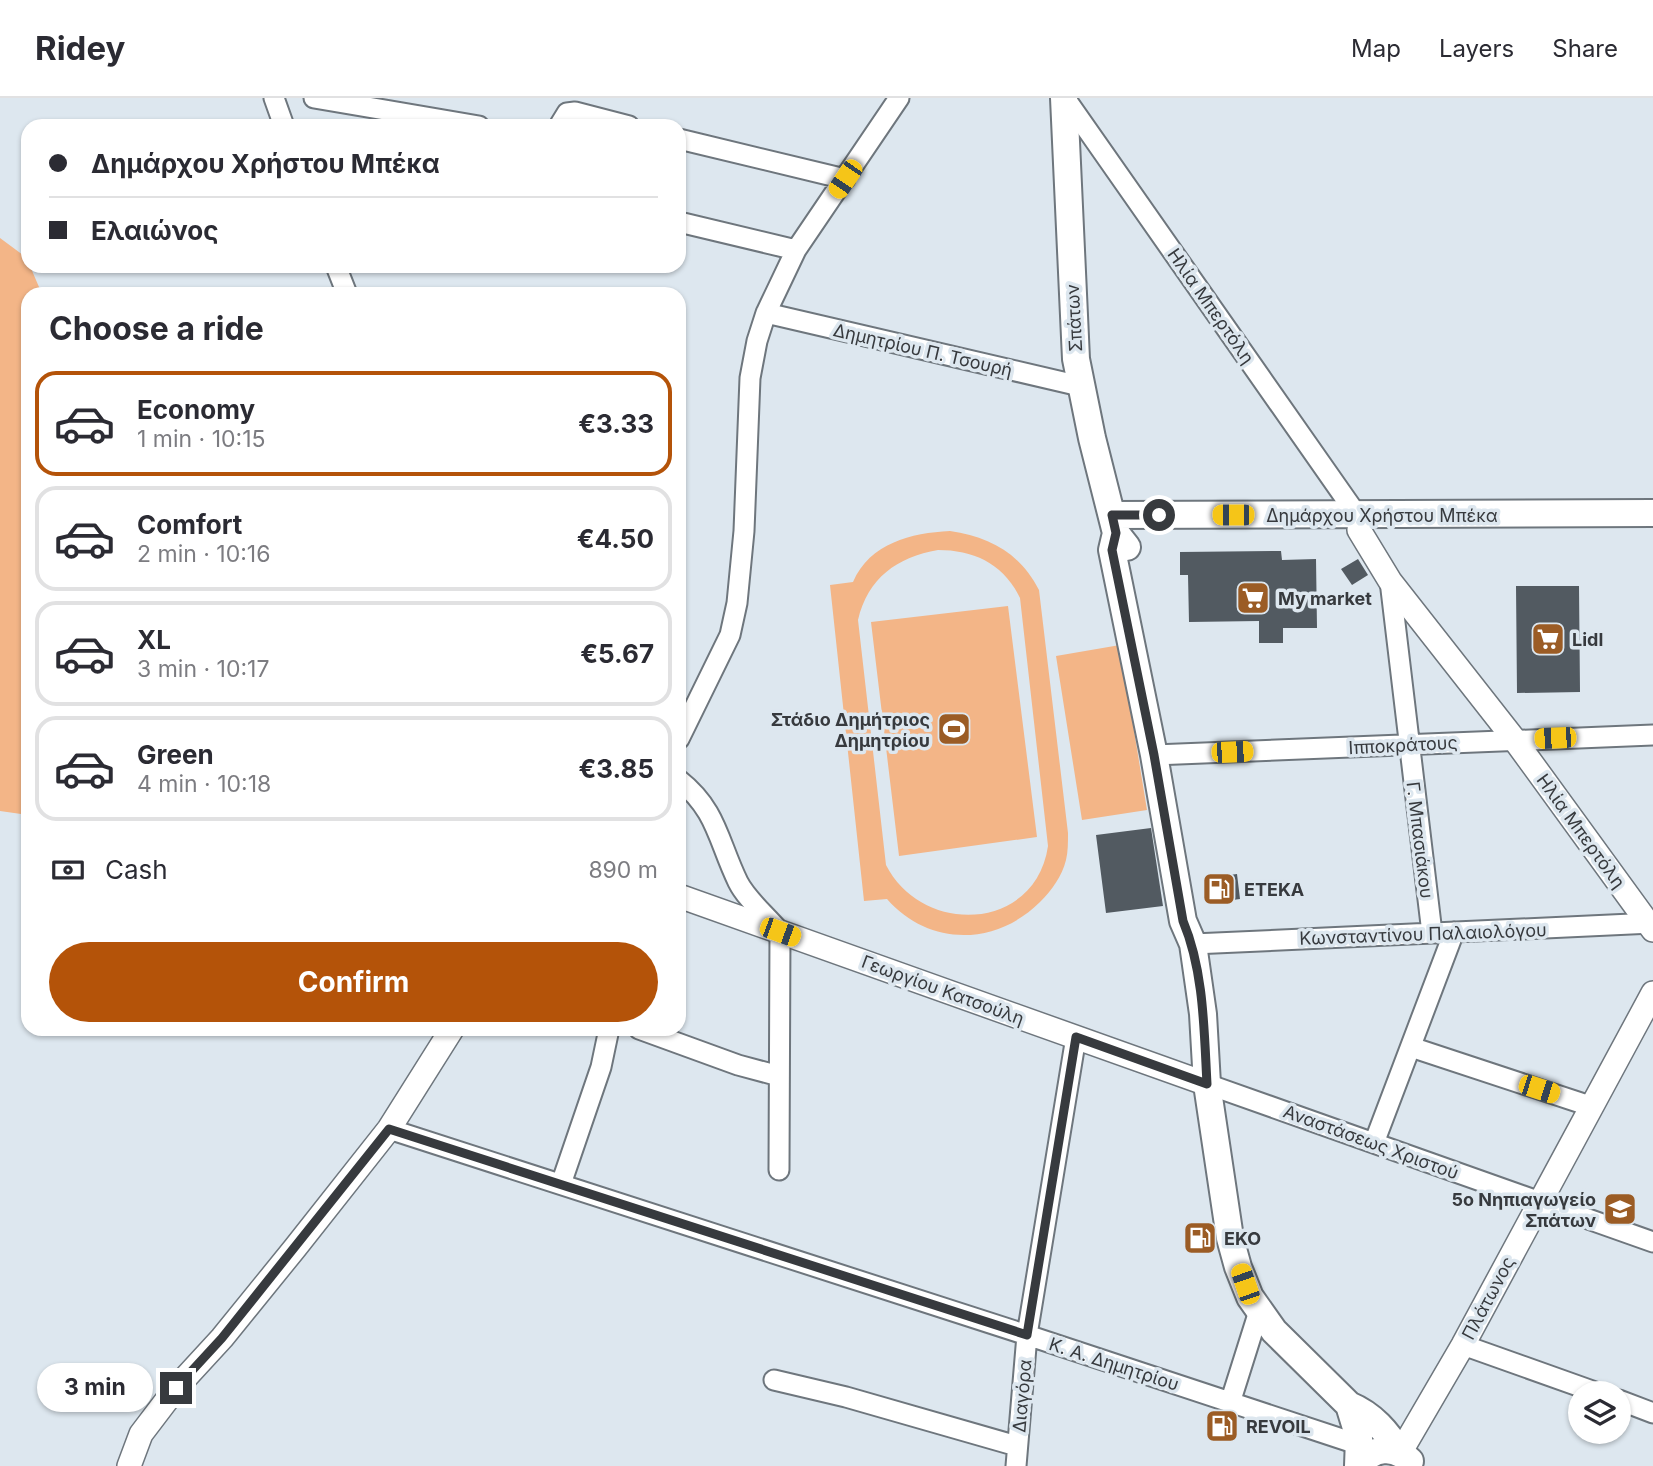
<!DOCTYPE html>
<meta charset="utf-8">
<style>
:root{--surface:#fff;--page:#f2f2f3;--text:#2b2b33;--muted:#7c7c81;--line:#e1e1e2;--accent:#b45309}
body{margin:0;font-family:Inter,sans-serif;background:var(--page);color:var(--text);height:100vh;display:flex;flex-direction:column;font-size:26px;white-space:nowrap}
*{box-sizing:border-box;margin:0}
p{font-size:23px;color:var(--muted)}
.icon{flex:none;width:38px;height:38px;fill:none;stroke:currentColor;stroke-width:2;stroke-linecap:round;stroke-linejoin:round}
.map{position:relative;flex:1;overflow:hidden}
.sheet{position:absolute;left:21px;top:189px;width:665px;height:749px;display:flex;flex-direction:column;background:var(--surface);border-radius:21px;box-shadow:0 2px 5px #0004}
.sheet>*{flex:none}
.top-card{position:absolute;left:21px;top:21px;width:665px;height:154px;border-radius:21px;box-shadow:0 2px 5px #0004;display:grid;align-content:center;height:154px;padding:0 28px;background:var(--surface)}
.tools{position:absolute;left:1568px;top:1283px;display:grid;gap:14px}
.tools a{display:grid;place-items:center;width:63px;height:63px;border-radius:50%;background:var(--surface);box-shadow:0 2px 5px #0004;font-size:35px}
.end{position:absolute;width:32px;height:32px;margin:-16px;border:9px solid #373a3e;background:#fff;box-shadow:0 0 0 4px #fff}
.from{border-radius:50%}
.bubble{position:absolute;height:49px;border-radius:24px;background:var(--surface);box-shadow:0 2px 5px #0004;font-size:23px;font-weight:700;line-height:49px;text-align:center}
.car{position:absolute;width:21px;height:42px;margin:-21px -10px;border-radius:9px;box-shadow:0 0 5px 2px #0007;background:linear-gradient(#f5c518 24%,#345 0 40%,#f5c518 0 76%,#345 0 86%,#f5c518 0)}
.top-card b{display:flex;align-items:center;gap:24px;height:66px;font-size:26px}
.top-card b+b{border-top:2px solid var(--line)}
.top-card i{width:18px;height:18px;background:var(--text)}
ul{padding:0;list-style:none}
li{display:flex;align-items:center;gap:21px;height:105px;margin:0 14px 10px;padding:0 14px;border:4px solid var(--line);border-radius:21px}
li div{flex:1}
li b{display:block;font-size:26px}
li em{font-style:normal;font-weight:700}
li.current{border-color:var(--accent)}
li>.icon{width:63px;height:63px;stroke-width:1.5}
h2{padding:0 28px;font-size:32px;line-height:84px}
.pay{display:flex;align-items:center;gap:18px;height:77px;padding:0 28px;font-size:26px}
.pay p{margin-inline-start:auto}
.action{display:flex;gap:14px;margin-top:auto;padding:14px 28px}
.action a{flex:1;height:80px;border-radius:42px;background:var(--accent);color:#fff;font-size:28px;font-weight:700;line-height:80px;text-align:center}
header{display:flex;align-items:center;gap:42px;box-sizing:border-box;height:98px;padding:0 35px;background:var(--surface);border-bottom:2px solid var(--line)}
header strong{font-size:33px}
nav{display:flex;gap:38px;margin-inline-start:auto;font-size:24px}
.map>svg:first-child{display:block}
.green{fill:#f3b587;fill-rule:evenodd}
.building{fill:#525a61}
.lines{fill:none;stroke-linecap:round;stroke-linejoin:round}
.minor-casing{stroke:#6e767d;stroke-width:23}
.tertiary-casing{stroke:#6e767d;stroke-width:26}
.secondary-casing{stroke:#6e767d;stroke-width:30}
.minor{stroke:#fff;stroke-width:19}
.tertiary{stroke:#fff;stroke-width:23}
.secondary{stroke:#fff;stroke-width:26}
.route{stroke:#373a3e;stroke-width:9}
.labels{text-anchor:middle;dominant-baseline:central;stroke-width:7;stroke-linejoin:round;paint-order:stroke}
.street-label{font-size:18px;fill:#373a3e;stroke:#dde7ef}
.poi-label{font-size:18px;font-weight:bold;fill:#373a3e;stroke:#dde7ef;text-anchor:start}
</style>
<header>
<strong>Ridey</strong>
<nav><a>Map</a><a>Layers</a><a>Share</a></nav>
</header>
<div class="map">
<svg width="1653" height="1368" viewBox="0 0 1653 1368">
<rect width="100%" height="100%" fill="#dde7ef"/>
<path class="green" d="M0 140 27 160 28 168H30L42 196H28V717L0 713Z
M950 433C990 439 1020 455 1039 492L1068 735C1068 744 1068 754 1066 762 1062 778 1052 792 1040 804 996 848 929 849 887 801L864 803 830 487 853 484C870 445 911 435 950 433ZM938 452C974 452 1004 466 1020 500L1048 748C1036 833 923 839 886 767L858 522C868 480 897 459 938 452Z
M1008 508 1037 739 899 758 871 524Z
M1120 547 1147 712 1082 722 1056 558Z"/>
<path class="building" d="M1281 453 1282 462 1316 461 1317 530H1283V545H1259V523L1189 524 1188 477H1180V454Z
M1358 461 1368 477 1352 487 1341 471Z
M1516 488H1579L1580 594 1517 595Z
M1151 730 1163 808 1106 815 1096 737Z
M1237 776 1240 801 1210 805 1207 780Z"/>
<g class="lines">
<defs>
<path id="minor" d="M274 0 284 28
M314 0 479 28
M1065 0 1357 417
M559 28 567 15 575 14 629 28
M679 41 845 81
M679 124 796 152
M336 168 347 196
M766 215 1080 288
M1390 483 1432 835
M679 641 730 537 737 505 744 433 750 280 757 243 766 215 796 152 899 0
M1154 657 1653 637
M679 682C717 712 718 743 738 784 747 802 767 818 780 834L779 1072
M1193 846 1653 825
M639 931 738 967 779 978
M1411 949 1590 1008
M1207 986 1653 1144
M389 1031 1027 1237 1360 1347
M1374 1045 1454 834
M561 1086 601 969 609 931
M1463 1247 1598 1295
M774 1282 846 1299 1017 1348
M1619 1302 1653 1315
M1230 1305 1259 1213
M1016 1368 1027 1237 1076 939"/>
<path id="tertiary" d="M1359 432 1390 483 1514 641 1653 832
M679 798 1207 986
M1400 1355 1463 1247 1653 895
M129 1368 141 1336 176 1290 222 1240 295 1150 389 1031 452 931"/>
<path id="secondary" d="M1064 0 1076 261 1092 340 1116 435 1127 449
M1112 417 1653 415
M1116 435 1112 452 1154 657 1183 823 1193 846 1203 916 1207 986 1230 1140 1238 1169 1250 1199 1274 1233 1349 1307C1373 1317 1387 1334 1400 1355
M1349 1307 1359 1340 1358 1368
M1359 1368C1372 1349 1394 1347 1410 1363"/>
</defs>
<use href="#minor" class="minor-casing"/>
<use href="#tertiary" class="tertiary-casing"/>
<use href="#secondary" class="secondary-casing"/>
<use href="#minor" class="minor"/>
<use href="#tertiary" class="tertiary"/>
<use href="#secondary" class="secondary"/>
</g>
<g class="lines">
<path class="route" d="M176 1290 222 1240 389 1031 1027 1237 1076 939 1207 986C1204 932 1204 873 1183 823L1154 657 1112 452 1116 435 1112 417H1159"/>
</g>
<defs>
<symbol id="supermarket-square" viewBox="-11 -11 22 22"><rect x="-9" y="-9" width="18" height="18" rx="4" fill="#9b5c25" stroke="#dde7ef"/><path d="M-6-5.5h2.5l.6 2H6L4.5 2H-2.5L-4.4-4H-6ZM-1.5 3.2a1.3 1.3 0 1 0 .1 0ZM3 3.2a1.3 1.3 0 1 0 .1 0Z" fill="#fff"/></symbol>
<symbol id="stadium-square" viewBox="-11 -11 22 22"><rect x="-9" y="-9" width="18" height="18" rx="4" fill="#9b5c25" stroke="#dde7ef"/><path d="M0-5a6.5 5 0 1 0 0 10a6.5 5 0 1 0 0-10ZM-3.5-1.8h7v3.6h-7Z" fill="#fff"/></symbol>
<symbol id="fuel-square" viewBox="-11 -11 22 22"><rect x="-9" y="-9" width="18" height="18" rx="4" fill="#9b5c25" stroke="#dde7ef"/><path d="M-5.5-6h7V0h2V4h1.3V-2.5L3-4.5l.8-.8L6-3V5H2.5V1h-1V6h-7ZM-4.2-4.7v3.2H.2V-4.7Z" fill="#fff"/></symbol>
<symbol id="school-square" viewBox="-11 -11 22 22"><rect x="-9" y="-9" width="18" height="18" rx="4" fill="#9b5c25" stroke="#dde7ef"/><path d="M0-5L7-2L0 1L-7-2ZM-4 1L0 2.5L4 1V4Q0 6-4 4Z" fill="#fff"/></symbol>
</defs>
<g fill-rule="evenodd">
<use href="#supermarket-square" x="1234" y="481" width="38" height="38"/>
<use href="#supermarket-square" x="1529" y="522" width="38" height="38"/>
<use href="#stadium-square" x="935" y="612" width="38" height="38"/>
<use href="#fuel-square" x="1200" y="772" width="38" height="38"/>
<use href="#school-square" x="1601" y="1092" width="38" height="38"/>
<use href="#fuel-square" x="1181" y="1121" width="38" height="38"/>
<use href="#fuel-square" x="1203" y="1309" width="38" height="38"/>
</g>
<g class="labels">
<g class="street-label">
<text transform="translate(1211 208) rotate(55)">Ηλία Μπερτόλη</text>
<text transform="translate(1074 220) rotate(-93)">Σπάτων</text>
<text transform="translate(923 252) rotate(13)">Δημητρίου Π. Τσουρή</text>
<text x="1382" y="417">Δημάρχου Χρήστου Μπέκα</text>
<text transform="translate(1403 647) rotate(-3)">Ιπποκράτους</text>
<text transform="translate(1581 733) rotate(54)">Ηλία Μπερτόλη</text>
<text transform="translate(1420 742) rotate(83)">Γ. Μπασιάκου</text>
<text transform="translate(1423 836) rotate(-2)">Κωνσταντίνου Παλαιολόγου</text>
<text transform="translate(943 892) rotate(20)">Γεωργίου Κατσούλη</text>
<text transform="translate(1371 1044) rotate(20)">Αναστάσεως Χριστού</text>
<text transform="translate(1488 1200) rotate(-62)">Πλάτωνος</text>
<text transform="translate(1114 1266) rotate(18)">Κ. Α. Δημητρίου</text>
<text transform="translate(1022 1298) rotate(-85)">Διαγόρα</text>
</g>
<g class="poi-label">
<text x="1278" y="500">My market</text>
<text x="1572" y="541">Lidl</text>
<text x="930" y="621" text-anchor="end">Στάδιο Δημήτριος<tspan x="930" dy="21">Δημητρίου</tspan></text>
<text x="1244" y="791">ΕΤΕΚΑ</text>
<text x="1596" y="1101" text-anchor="end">5ο Νηπιαγωγείο<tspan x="1596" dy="21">Σπάτων</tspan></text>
<text x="1224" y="1140">EKO</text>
<text x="1246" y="1328">REVOIL</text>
</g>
</g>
</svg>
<div class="tools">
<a><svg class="icon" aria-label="layers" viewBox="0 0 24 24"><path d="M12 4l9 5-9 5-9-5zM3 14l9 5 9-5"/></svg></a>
</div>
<i class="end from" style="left:1159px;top:417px"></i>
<i class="end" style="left:176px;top:1290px"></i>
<div class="bubble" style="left:37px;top:1265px;width:116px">3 min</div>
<i class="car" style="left:845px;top:81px;rotate:214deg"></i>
<i class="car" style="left:1233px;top:417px;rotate:270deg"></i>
<i class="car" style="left:1555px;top:640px;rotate:268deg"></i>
<i class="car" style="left:1232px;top:654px;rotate:88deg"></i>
<i class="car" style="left:780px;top:834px;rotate:110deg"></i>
<i class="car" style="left:1539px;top:991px;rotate:108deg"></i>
<i class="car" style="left:1245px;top:1186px;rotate:341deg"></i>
<div class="top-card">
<b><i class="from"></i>Δημάρχου Χρήστου Μπέκα</b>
<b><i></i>Ελαιώνος</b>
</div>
<section class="sheet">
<h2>Choose a ride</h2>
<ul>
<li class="current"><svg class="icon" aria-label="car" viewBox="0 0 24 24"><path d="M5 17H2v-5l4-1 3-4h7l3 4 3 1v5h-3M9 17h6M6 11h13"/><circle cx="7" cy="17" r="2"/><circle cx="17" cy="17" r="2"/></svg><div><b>Economy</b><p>1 min · 10:15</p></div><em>€3.33</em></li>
<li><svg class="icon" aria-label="car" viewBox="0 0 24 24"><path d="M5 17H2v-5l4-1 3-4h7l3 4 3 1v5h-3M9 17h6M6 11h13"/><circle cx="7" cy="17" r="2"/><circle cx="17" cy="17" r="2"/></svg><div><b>Comfort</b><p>2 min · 10:16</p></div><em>€4.50</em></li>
<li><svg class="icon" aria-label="car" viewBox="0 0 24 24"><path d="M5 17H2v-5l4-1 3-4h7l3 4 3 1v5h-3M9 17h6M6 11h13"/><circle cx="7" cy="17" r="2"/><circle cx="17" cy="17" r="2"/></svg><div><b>XL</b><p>3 min · 10:17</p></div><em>€5.67</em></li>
<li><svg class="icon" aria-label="car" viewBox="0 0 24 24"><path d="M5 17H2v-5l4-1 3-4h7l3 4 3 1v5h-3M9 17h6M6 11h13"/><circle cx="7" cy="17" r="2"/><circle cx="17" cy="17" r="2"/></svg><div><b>Green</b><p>4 min · 10:18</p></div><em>€3.85</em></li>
</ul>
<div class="pay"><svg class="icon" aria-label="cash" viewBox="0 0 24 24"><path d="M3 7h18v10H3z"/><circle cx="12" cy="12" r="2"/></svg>Cash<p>890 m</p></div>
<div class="action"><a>Confirm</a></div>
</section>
</div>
